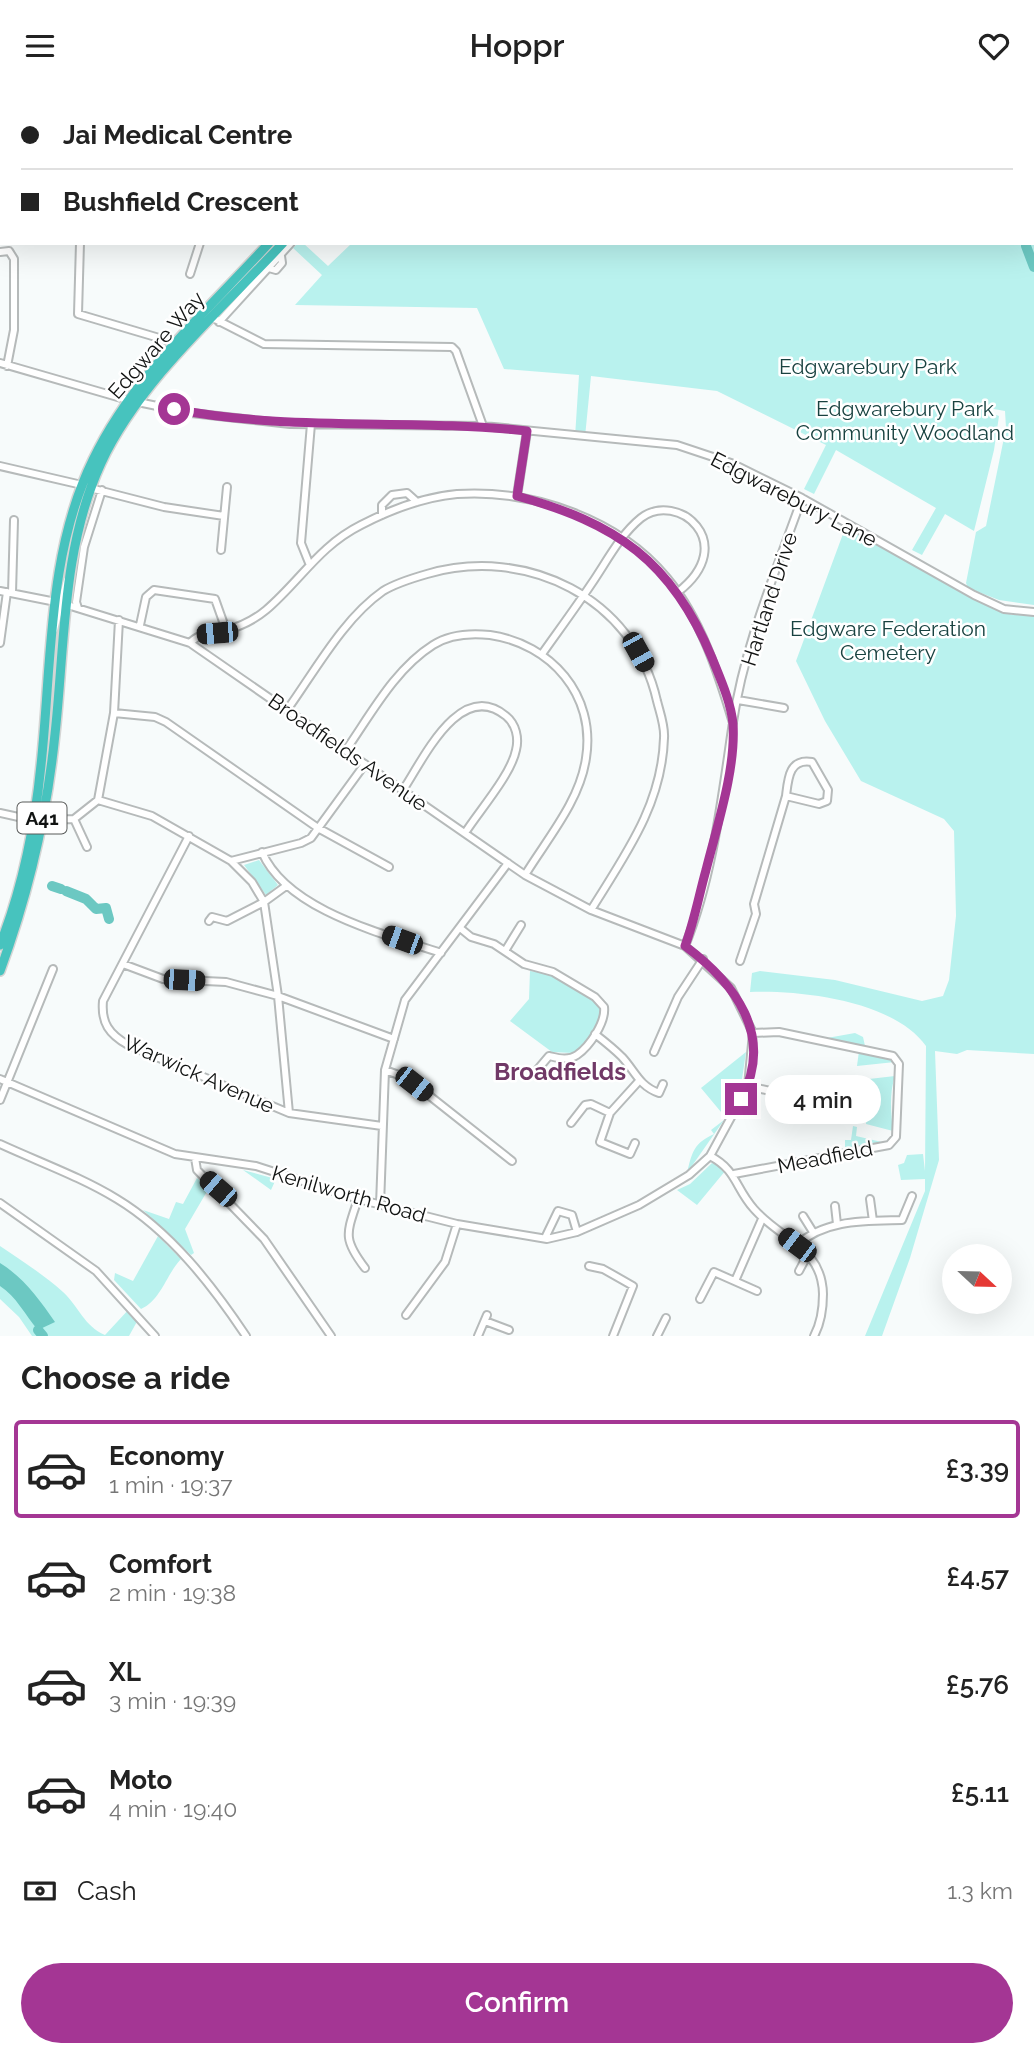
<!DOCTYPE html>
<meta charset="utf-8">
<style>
:root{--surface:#fff;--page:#f6f6f6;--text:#222;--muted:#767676;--line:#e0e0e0;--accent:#a43694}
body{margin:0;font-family:Raleway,sans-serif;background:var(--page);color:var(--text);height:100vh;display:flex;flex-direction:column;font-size:26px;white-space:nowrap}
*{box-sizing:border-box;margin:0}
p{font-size:23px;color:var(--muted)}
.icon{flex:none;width:38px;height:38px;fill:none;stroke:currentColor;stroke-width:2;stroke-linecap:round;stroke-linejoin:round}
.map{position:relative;height:1245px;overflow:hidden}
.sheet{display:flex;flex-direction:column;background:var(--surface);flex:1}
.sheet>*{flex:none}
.guide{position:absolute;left:0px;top:0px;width:1034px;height:154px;box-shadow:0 7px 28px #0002;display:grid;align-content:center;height:154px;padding:0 21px;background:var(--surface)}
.needle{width:46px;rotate:112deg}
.tools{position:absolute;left:942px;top:1153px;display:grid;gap:14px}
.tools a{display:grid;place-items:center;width:70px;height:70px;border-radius:50%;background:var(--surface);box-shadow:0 7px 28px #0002;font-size:35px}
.end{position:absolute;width:32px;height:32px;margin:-16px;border:9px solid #a43694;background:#fff;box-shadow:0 0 0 4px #fff}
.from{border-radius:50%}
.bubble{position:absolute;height:49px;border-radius:24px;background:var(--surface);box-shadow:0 7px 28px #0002;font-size:23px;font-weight:600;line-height:49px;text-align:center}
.car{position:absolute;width:21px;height:42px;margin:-21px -10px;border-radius:9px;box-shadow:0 0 5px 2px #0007;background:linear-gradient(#222 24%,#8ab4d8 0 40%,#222 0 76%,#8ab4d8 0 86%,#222 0)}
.guide b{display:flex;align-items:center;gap:24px;height:66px;font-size:26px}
.guide b+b{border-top:2px solid var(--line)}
.guide i{width:18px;height:18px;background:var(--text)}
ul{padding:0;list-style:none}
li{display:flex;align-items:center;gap:21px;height:98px;margin:0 14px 10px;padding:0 7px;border:4px solid transparent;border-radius:7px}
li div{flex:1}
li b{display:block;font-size:26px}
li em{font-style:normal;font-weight:600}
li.current{border-color:var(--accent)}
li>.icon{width:63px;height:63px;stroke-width:1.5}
h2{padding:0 21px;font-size:32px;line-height:84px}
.pay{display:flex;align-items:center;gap:18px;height:77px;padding:0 21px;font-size:26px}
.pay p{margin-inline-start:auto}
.primary-button{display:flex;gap:14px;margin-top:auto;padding:14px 21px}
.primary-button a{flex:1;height:80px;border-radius:42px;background:var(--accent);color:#fff;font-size:28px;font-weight:600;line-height:80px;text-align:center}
header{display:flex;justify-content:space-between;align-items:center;height:91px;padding:0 21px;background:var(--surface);font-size:32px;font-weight:600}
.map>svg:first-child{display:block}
.green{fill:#b9f2ee}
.water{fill:#6cc8c2}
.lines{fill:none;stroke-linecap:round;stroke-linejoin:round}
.stream{stroke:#6cc8c2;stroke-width:2}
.river{stroke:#6cc8c2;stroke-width:10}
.minor-casing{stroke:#b6baba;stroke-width:10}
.highway-casing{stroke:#d4d5d4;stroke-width:12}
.minor{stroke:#fff;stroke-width:6}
.highway{stroke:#47c3be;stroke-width:9}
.route{stroke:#a43694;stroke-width:9}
.labels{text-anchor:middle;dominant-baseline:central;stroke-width:5;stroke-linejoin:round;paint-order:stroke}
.shield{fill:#fff;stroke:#585a59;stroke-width:2}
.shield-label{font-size:19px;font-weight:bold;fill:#111312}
.street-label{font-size:21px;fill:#111312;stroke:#fff}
.park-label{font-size:21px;fill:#184240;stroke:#fff}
.quarter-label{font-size:24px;font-weight:bold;fill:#713967;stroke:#fff}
</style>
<header><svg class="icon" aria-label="menu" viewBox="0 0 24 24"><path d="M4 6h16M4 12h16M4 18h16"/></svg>Hoppr<svg class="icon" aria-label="heart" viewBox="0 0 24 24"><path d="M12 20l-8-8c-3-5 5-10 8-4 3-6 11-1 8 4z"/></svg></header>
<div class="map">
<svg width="1034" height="1245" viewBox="0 0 1034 1245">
<rect width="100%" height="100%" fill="#f7fbfb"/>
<path class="green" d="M442 0H846L441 2Z
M1025 0H1034V514L999 509 968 497 966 492 976 441 986 435 1006 337 1005 320 971 314 999 325 994 359 974 440 945 423 922 464 912 459 936 417 836 359 814 403 804 398 826 354 717 300 591 285 585 346H575L579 284 504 278 477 217 295 214 322 184 293 157 298 152H303L328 175 352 152H1032V2Z
M847 432 1012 524H1034V963L967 959 957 963 935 960 939 1069 910 1167 882 1245H865L925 1100V1088L901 1089 898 1074 904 1072 907 1064 923 1063 925 1080 926 955C894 910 802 899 750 901L752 882 760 880 835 889 922 910 943 905 949 889 956 825 954 740 944 728 861 690 825 630 796 570Z
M259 769 278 794 266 804 244 774Z
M530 880 551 883 600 913C605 930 587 953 573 962L552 961 510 930 529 908Z
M855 942 863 946 865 955 827 947Z
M859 960 890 967 895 971 857 975Z
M746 961 741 995 726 1027 701 997Z
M895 985C889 1002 891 1023 893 1040L866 1033 869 988Z
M800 994 821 1006 797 1012Z
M724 1029 687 1082C692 1061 694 1052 714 1043L711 1039Z
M853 1035 857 1036 856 1045 886 1052 845 1058V1049H851Z
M712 1072 726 1079 697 1114 677 1099 690 1093Z
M243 1079 276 1088 271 1099Z
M197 1087 209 1097 185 1138 194 1162 191 1164 143 1119 169 1128 176 1111 183 1113Z
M158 1145 181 1168C166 1184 161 1209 141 1218L114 1189 115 1182 133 1190Z
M0 1155C22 1170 43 1183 63 1201 79 1216 84 1235 105 1244L130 1217 139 1227 129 1245H32L19 1226 0 1208Z"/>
<path class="water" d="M0 1172C24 1187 39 1208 55 1231L38 1239C25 1224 16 1205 0 1195Z"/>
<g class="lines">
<path class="stream" d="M1032 20 1034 18"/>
<path class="river" d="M744 0 749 2
M521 2 522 0
M0 125 2 124
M1026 155 1034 176
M52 795 61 798
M66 800 86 808 96 818 106 817 109 828
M38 1239 43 1245"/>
<defs>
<path id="minor" d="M33 2 40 0
M183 2 190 0
M0 8H2
M0 46 2 45
M0 106H2
M80 152 78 223 176 252
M0 161 9 160 14 168V239L7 275
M269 177 276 179 282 172 281 165
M190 183 200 152
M213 227 264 253 452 256 456 260 483 335
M219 231 291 152
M0 272 128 309 191 322 290 333 483 335 677 354 731 372 802 407 974 504 1004 518 1034 521
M0 375 82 394
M90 397 164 416 224 425
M517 405 527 340
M382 424V414L392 404 407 402 417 411
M221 459 227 396
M309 472 301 452 311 333
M0 500 61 512 190 552 525 784 591 819 685 855 731 897 753 942 748 995 710 1065 689 1084 639 1114 577 1141 547 1148 457 1133 358 1108 256 1075 175 1063 0 988
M12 502 14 429
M78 517 76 511 84 456 102 399
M140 534 146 506 154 499 215 508 226 539
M54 539 67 489
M0 552 7 501
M190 552C200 541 211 544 224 540 239 536 254 529 266 519 300 490 319 455 361 434 390 419 424 406 457 403 531 398 619 428 667 487 701 528 718 582 733 632
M542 563C559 539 576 516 592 492 607 470 620 444 641 427 677 399 741 452 678 501
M738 609 784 617
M287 619C315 580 343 528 383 500 396 492 413 487 427 483 526 454 634 507 657 610 660 622 665 635 664 647 662 714 625 764 591 819
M114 622 155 626 166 631 318 737 389 776
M346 659C371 623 395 578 433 554 450 543 471 542 490 544 551 553 596 604 586 667 580 710 547 748 525 784
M403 699C423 669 460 587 506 625 516 633 519 647 516 659 511 684 479 720 465 742
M98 709 152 725 231 770 301 752 311 747 365 673
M98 709 114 622 119 529
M0 722 32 729
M74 728 87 756
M42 729 74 728 98 709
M189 745 103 910C101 932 109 943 128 954L289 1022 382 1035
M262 761C287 820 385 843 441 862
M231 770 252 791 264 811 286 795
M209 830 212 826 227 830 264 811 278 905 289 1022
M460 837 471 846 494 853 524 873 553 881 595 906 604 916C606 931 590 955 577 964 568 970 558 967 549 965L538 978
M685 855C713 786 722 705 733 631 744 555 776 480 802 407
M505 860 521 834
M740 870 756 823 754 813 786 705 819 713 827 710 828 699 812 671C789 667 788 688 786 705
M123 873 163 888 226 891 278 905 394 948
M595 943C604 950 614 958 622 966 635 980 639 995 659 1002L663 993
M654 961 678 906 703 868
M385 979 407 987 512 1070
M748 995 788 1004
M0 1009 53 878
M571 1032 585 1014 591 1013 610 1022
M635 1052 630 1063 600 1051 610 1022 639 990
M0 1053C39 1071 81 1086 117 1108 170 1140 212 1194 246 1245
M710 1065C737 1079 735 1097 754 1118 781 1149 822 1156 823 1203 823 1218 821 1232 814 1245
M195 1067 197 1079 264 1148 331 1245
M734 1083 889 1054 896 1046 899 973 893 965 779 941 753 942
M358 1108C347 1142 342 1147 365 1177
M870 1108 873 1130
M0 1112 96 1180 155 1245
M380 1114 385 979 405 909 508 772
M835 1115 837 1133
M803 1125 813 1141
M545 1147 558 1120 572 1124 577 1141
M797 1154C825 1128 866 1130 902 1129L912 1105
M589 1175 603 1178 633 1195 613 1245
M799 1180 808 1163
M735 1190 762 1128
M700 1208 714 1181 757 1200
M406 1224 445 1171 457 1133
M485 1230 509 1239
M478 1245 487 1224
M657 1245 666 1227"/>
<path id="highway" d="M412 2 414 0
M425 2 426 0
M0 854C22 799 35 734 41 674 52 573 47 463 93 369 133 285 207 220 269 152
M0 880C28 804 47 723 55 643 65 552 62 457 101 372 139 290 222 218 283 152"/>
</defs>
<use href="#minor" class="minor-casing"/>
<use href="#highway" class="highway-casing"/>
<use href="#minor" class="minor"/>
<use href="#highway" class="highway"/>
</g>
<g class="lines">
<path class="route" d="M174 318C291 341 409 327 527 340L517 405C616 432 672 470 712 567 720 587 731 611 733 633 736 678 717 735 706 779 699 804 694 831 685 855 735 892 775 945 741 1008"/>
</g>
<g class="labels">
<rect class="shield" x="17.5" y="711.5" width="49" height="31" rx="5"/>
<g class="shield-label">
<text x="42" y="727">A41</text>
</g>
<g class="street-label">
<text transform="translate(156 254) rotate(-49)">Edgware Way</text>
<text transform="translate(794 408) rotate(27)">Edgwarebury Lane</text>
<text transform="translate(769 508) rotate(-72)">Hartland Drive</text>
<text transform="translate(348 661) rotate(35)">Broadfields Avenue</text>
<text transform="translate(199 983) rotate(24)">Warwick Avenue</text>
<text transform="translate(825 1066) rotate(-11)">Meadfield</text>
<text transform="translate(349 1103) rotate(16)">Kenilworth Road</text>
</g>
<g class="park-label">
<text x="868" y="275">Edgwarebury Park</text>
<text x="905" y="317">Edgwarebury Park<tspan x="905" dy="24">Community Woodland</tspan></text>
<text x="888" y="537">Edgware Federation<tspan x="888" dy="24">Cemetery</tspan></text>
</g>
<g class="quarter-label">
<text x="560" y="980">Broadfields</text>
</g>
</g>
</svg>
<div class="tools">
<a><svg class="needle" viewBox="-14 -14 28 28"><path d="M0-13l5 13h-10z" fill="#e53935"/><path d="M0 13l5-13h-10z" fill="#767676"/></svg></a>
</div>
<i class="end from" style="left:174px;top:318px"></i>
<i class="end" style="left:741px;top:1008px"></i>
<div class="bubble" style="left:765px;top:984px;width:116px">4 min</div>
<i class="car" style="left:217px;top:542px;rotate:265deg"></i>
<i class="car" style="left:638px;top:561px;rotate:151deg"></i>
<i class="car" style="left:402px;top:849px;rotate:290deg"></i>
<i class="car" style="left:184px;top:889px;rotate:93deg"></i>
<i class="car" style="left:414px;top:993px;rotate:128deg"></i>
<i class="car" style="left:218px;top:1098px;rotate:311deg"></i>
<i class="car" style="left:797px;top:1154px;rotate:307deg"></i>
<div class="guide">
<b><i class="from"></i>Jai Medical Centre</b>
<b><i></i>Bushfield Crescent</b>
</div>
</div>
<section class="sheet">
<h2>Choose a ride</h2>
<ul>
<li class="current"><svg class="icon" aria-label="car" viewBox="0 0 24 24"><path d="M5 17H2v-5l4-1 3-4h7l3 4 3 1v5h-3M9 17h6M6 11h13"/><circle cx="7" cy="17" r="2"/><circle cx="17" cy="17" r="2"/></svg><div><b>Economy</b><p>1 min · 19:37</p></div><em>£3.39</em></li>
<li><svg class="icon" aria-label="car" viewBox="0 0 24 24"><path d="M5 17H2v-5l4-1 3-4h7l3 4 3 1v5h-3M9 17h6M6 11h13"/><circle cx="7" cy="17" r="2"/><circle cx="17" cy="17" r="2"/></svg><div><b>Comfort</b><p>2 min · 19:38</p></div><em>£4.57</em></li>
<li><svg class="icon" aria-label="car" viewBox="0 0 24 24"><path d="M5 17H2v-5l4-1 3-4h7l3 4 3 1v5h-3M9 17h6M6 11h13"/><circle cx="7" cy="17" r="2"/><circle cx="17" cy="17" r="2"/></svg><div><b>XL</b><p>3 min · 19:39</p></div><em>£5.76</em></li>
<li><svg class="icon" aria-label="car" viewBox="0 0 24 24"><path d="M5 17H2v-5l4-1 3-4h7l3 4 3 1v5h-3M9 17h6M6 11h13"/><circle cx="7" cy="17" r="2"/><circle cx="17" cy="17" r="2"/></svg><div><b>Moto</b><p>4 min · 19:40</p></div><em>£5.11</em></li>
</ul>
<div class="pay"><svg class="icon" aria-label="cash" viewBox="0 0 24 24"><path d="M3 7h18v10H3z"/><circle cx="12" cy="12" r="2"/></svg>Cash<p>1.3 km</p></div>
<div class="primary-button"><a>Confirm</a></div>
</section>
